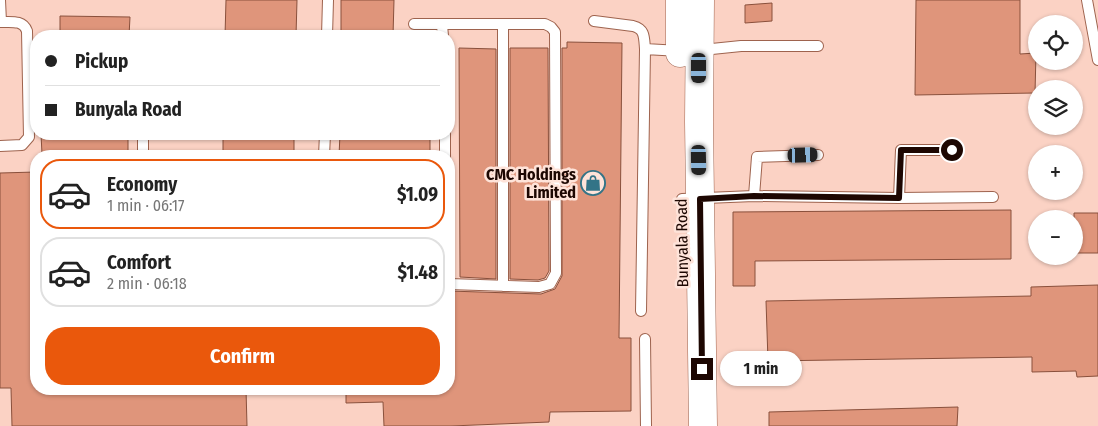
<!DOCTYPE html>
<meta charset="utf-8">
<style>
:root{--surface:#fff;--page:#f6f6f6;--text:#222;--muted:#767676;--line:#e0e0e0;--accent:#ea580c}
body{margin:0;font-family:"Fira Sans Condensed",sans-serif;background:var(--page);color:var(--text);height:100vh;display:flex;flex-direction:column;font-size:19px;white-space:nowrap}
*{box-sizing:border-box;margin:0}
p{font-size:16px;color:var(--muted)}
.icon{flex:none;width:28px;height:28px;fill:none;stroke:currentColor;stroke-width:2;stroke-linecap:round;stroke-linejoin:round}
.map{position:relative;flex:1;overflow:hidden}
.sheet{position:absolute;left:30px;top:150px;width:425px;height:245px;display:flex;flex-direction:column;background:var(--surface);border-radius:20px;box-shadow:0 1px 4px #0004}
.sheet>*{flex:none}
.hud{position:absolute;left:30px;top:30px;width:425px;height:110px;border-radius:20px;box-shadow:0 1px 4px #0004;display:grid;align-content:center;height:110px;padding:0 15px;background:var(--surface)}
.fabs{position:absolute;left:1028px;top:15px;display:grid;gap:10px}
.fabs a{display:grid;place-items:center;width:55px;height:55px;border-radius:50%;background:var(--surface);box-shadow:0 1px 4px #0004;font-size:25px}
.end{position:absolute;width:22px;height:22px;margin:-11px;border:6px solid #1d0702;background:#fff;box-shadow:0 0 0 2px #fff}
.from{border-radius:50%}
.bubble{position:absolute;height:35px;border-radius:18px;background:var(--surface);box-shadow:0 1px 4px #0004;font-size:16px;font-weight:700;line-height:35px;text-align:center}
.car{position:absolute;width:15px;height:30px;margin:-15px -8px;border-radius:6px;box-shadow:0 0 4px 1px #0007;background:linear-gradient(#222 24%,#8ab4d8 0 40%,#222 0 76%,#8ab4d8 0 86%,#222 0)}
.hud b{display:flex;align-items:center;gap:18px;height:48px;font-size:19px}
.hud b+b{border-top:1px solid var(--line)}
.hud i{width:12px;height:12px;background:var(--text)}
ul{padding:9px 0 0;list-style:none}
li{display:flex;align-items:center;gap:15px;height:70px;margin:0 10px 8px;padding:0 5px;border:2px solid var(--line);border-radius:20px}
li div{flex:1}
li b{display:block;font-size:19px}
li em{font-style:normal;font-weight:700}
li.current{border-color:var(--accent)}
li>.icon{width:45px;height:45px;stroke-width:1.5}
.cta{display:flex;gap:10px;margin-top:auto;padding:10px 15px}
.cta a{flex:1;height:58px;border-radius:20px;background:var(--accent);color:#fff;font-size:20px;font-weight:700;line-height:58px;text-align:center}
.map>svg:first-child{display:block}
.building{fill:#df957b;stroke:#89503c}
.lines{fill:none;stroke-linecap:round;stroke-linejoin:round}
.lane-casing{stroke:#9e634e;stroke-width:12}
.secondary-casing{stroke:#9e634e;stroke-width:29}
.lane{stroke:#fff;stroke-width:10}
.secondary{stroke:#fff;stroke-width:28}
.route{stroke:#1d0702;stroke-width:6}
.labels{text-anchor:middle;dominant-baseline:central;stroke-width:5;stroke-linejoin:round;paint-order:stroke}
.poi-label{font-size:16px;font-weight:bold;fill:#1d0702;stroke:#fee3d9;text-anchor:end}
.street-label{font-size:16px;fill:#1d0702;stroke:#fee3d9}
</style>
<div class="map">
<svg width="1098" height="426" viewBox="0 0 1098 426">
<rect width="100%" height="100%" fill="#fbd2c4"/>
<path class="building" d="M226 0H297L296 36H225Z
M341 0H394L393 36H341Z
M916 0H1020V54L1036 53 1035 93 915 95Z
M772 3V21L745 23V5Z
M60 16 130 17 129 36H60Z
M567 42 622 43 619 338H631V411L550 412 549 422 451 426H384L383 402 346 403V389H449V291L541 294 555 289 562 276V48H567Z
M459 48 496 49V279L460 277Z
M510 48H548L549 271 545 278 538 280 510 279Z
M41 134H128V156H96V152L42 154Z
M223 134H294V156H223Z
M340 134H430V156H339Z
M36 172V389H246L247 426H12L11 388H0V173Z
M1011 210V259L755 261V286H733V212Z
M1074 213H1098V253H1074Z
M1098 285V376L1077 377 1076 371 1032 372V357L768 361 766 301 1031 296V287Z
M958 407 957 426H769V412Z"/>
<g class="lines">
<defs>
<path id="lane" d="M1087 0 1098 60
M594 21 633 26C645 29 644 37 645 49L641 311
M0 22H1L0 0
M414 24H545L551 27 555 32 556 273 550 284 539 287 449 284
M503 24V286
M442 25 443 36
M327 36 328 0
M645 49 680 51
M702 50 741 46H818
M143 134V156
M445 134V156
M0 146 22 145 29 137 27 31C23 20 12 22 1 22
M324 156 325 134
M754 196 757 157 818 155
M899 198 993 197
M682 199 754 196 899 198 901 150H952
M645 339 646 426"/>
<path id="secondary" d="M680 0V53
M700 0 699 122 703 426"/>
</defs>
<use href="#lane" class="lane-casing"/>
<use href="#secondary" class="secondary-casing"/>
<use href="#lane" class="lane"/>
<use href="#secondary" class="secondary"/>
</g>
<g class="lines">
<path class="route" d="M702 369 700 199 754 196 899 198 901 150H952"/>
</g>
<defs>
<symbol id="shop-ring" viewBox="-11 -11 22 22"><circle r="9.5" fill="#fee3d9" stroke="#337487" stroke-width="1.5"/><path d="M-5-2.5h2.3a2.7 3.5 0 0 1 5.4 0H5L5.5 6h-11ZM-1.5-2.5h3a1.5 2.3 0 0 0-3 0Z" fill="#337487"/></symbol>
</defs>
<g fill-rule="evenodd">
<use href="#shop-ring" x="579" y="169" width="28" height="28"/>
</g>
<g class="labels">
<g class="poi-label">
<text x="576" y="174">CMC Holdings<tspan x="576" dy="18">Limited</tspan></text>
</g>
<g class="street-label">
<text transform="translate(682 243) rotate(-91)">Bunyala Road</text>
</g>
</g>
</svg>
<div class="fabs">
<a><svg class="icon" aria-label="locate" viewBox="0 0 24 24"><circle cx="12" cy="12" r="6"/><path d="M12 2v4M12 18v4M2 12h4M18 12h4"/></svg></a>
<a><svg class="icon" aria-label="layers" viewBox="0 0 24 24"><path d="M12 4l9 5-9 5-9-5zM3 14l9 5 9-5"/></svg></a>
<a>+</a>
<a>−</a>
</div>
<i class="end from" style="left:952px;top:150px"></i>
<i class="end" style="left:702px;top:369px"></i>
<div class="bubble" style="left:720px;top:351px;width:82px">1 min</div>
<i class="car" style="left:699px;top:68px;rotate:180deg"></i>
<i class="car" style="left:803px;top:155px;rotate:88deg"></i>
<i class="car" style="left:699px;top:160px;rotate:179deg"></i>
<div class="hud">
<b><i class="from"></i>Pickup</b>
<b><i></i>Bunyala Road</b>
</div>
<section class="sheet">
<ul>
<li class="current"><svg class="icon" aria-label="car" viewBox="0 0 24 24"><path d="M5 17H2v-5l4-1 3-4h7l3 4 3 1v5h-3M9 17h6M6 11h13"/><circle cx="7" cy="17" r="2"/><circle cx="17" cy="17" r="2"/></svg><div><b>Economy</b><p>1 min · 06:17</p></div><em>$1.09</em></li>
<li><svg class="icon" aria-label="car" viewBox="0 0 24 24"><path d="M5 17H2v-5l4-1 3-4h7l3 4 3 1v5h-3M9 17h6M6 11h13"/><circle cx="7" cy="17" r="2"/><circle cx="17" cy="17" r="2"/></svg><div><b>Comfort</b><p>2 min · 06:18</p></div><em>$1.48</em></li>
</ul>
<div class="cta"><a>Confirm</a></div>
</section>
</div>
